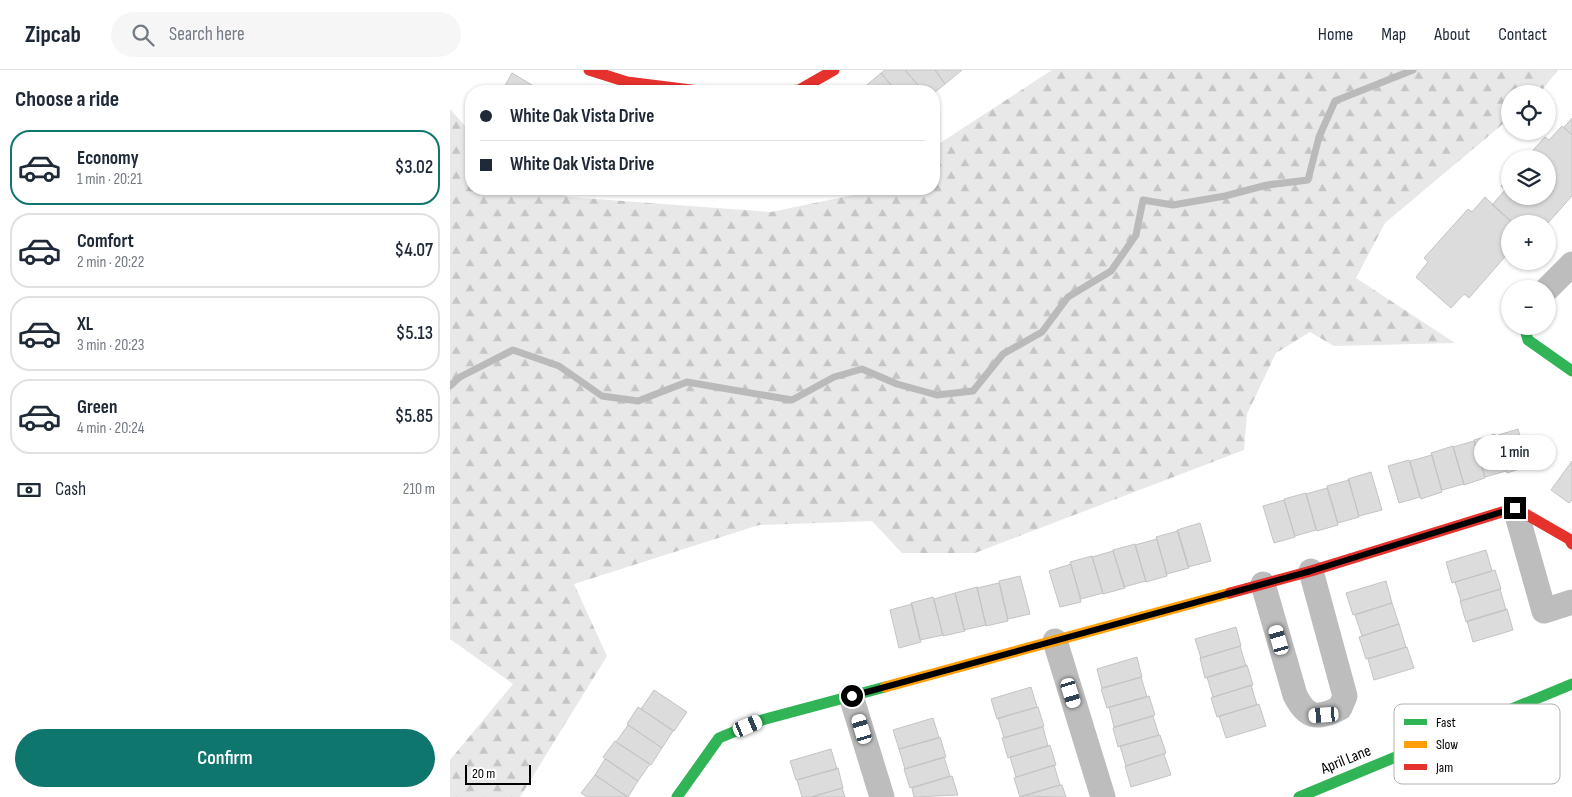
<!DOCTYPE html>
<meta charset="utf-8">
<style>
:root{--surface:#fff;--page:#f6f6f7;--text:#1f2937;--muted:#747a83;--line:#e0e1e3;--accent:#0f766e}
body{margin:0;font-family:"Sofia Sans Condensed",sans-serif;background:var(--page);color:var(--text);height:100vh;display:flex;flex-direction:column;font-size:19px;white-space:nowrap}
*{box-sizing:border-box;margin:0}
p{font-size:16px;color:var(--muted)}
.icon{flex:none;width:28px;height:28px;fill:none;stroke:currentColor;stroke-width:2;stroke-linecap:round;stroke-linejoin:round}
.map{position:relative;flex:1;overflow:hidden}
.details{display:flex;flex-direction:column;background:var(--surface);width:450px}
.details>*{flex:none}
.hud{position:absolute;left:15px;top:15px;width:475px;height:110px;border-radius:20px;box-shadow:0 1px 4px #0004;display:grid;align-content:center;height:110px;padding:0 15px;background:var(--surface)}
.controls{position:absolute;left:1051px;top:15px;display:grid;gap:10px}
.controls a{display:grid;place-items:center;width:55px;height:55px;border-radius:50%;background:var(--surface);box-shadow:0 1px 4px #0004;font-size:25px}
.scale{position:absolute;left:15px;bottom:12px;width:66px;box-sizing:border-box;padding-left:5px;border:2px solid #000;border-top:0;font-size:14px;line-height:18px;white-space:nowrap;color:#000;-webkit-text-stroke:4px #fff;paint-order:stroke}
.end{position:absolute;width:22px;height:22px;margin:-11px;border:6px solid #000;background:#fff;box-shadow:0 0 0 2px #fff}
.from{border-radius:50%}
.bubble{position:absolute;height:35px;border-radius:18px;background:var(--surface);box-shadow:0 1px 4px #0004;font-size:16px;font-weight:600;line-height:35px;text-align:center}
.car{position:absolute;width:15px;height:30px;margin:-15px -8px;border-radius:6px;box-shadow:0 0 4px 1px #0007;background:linear-gradient(#fff 24%,#345 0 40%,#fff 0 76%,#345 0 86%,#fff 0)}
.hud b{display:flex;align-items:center;gap:18px;height:48px;font-size:19px}
.hud b+b{border-top:1px solid var(--line)}
.hud i{width:12px;height:12px;background:var(--text)}
ul{padding:0;list-style:none}
li{display:flex;align-items:center;gap:15px;height:75px;margin:0 10px 8px;padding:0 5px;border:2px solid var(--line);border-radius:20px}
li div{flex:1}
li b{display:block;font-size:19px}
li em{font-style:normal;font-weight:600}
li.current{border-color:var(--accent)}
li>.icon{width:45px;height:45px;stroke-width:1.5}
h2{padding:0 15px;font-size:22px;line-height:60px}
.pay{display:flex;align-items:center;gap:12px;height:55px;padding:0 15px;font-size:19px}
.pay p{margin-inline-start:auto}
.button{display:flex;gap:10px;margin-top:auto;padding:10px 15px}
.button a{flex:1;height:58px;border-radius:30px;background:var(--accent);color:#fff;font-size:20px;font-weight:600;line-height:58px;text-align:center}
header{display:flex;align-items:center;gap:30px;box-sizing:border-box;height:70px;padding:0 25px;background:var(--surface);border-bottom:1px solid var(--line)}
header strong{font-size:24px}
nav{display:flex;gap:28px;margin-inline-start:auto;font-size:18px}
.search{width:350px;height:45px;background:var(--page);display:flex;align-items:center;gap:12px;box-sizing:border-box;padding:0 18px;border-radius:28px;color:var(--muted);font-size:19px}
main{display:flex;flex:1;min-height:0}
.map>svg:first-child{display:block}
.forest{fill:url(#forest-firs)}
.lines{fill:none;stroke-linecap:round;stroke-linejoin:round}
.stream{stroke:#bababa;stroke-width:7}
.building{fill:#dcdcdc;stroke:#c4c4c4}
.street{stroke:#bdbdbd;stroke-width:25}
.fast{stroke:#30b455;stroke-width:11}
.slow{stroke:#ff9f0a;stroke-width:11}
.jam{stroke:#e5322d;stroke-width:11}
.route{stroke:#000;stroke-width:6}
.labels{text-anchor:middle;dominant-baseline:central;stroke-width:4;stroke-linejoin:round;paint-order:stroke}
.street-label{font-size:16px;fill:#000;stroke:#fff}
.key{fill:#fff;stroke:#b2b2b2;stroke-width:1}
.key-label{font-size:14px;fill:#000}
</style>
<header>
<strong>Zipcab</strong>
<div class="search"><svg class="icon" aria-label="search" viewBox="0 0 24 24"><circle cx="10" cy="10" r="6"/><path d="M15 15l6 6"/></svg>Search here</div>
<nav><a>Home</a><a>Map</a><a>About</a><a>Contact</a></nav>
</header>
<main>
<section class="details">
<h2>Choose a ride</h2>
<ul>
<li class="current"><svg class="icon" aria-label="car" viewBox="0 0 24 24"><path d="M5 17H2v-5l4-1 3-4h7l3 4 3 1v5h-3M9 17h6M6 11h13"/><circle cx="7" cy="17" r="2"/><circle cx="17" cy="17" r="2"/></svg><div><b>Economy</b><p>1 min · 20:21</p></div><em>$3.02</em></li>
<li><svg class="icon" aria-label="car" viewBox="0 0 24 24"><path d="M5 17H2v-5l4-1 3-4h7l3 4 3 1v5h-3M9 17h6M6 11h13"/><circle cx="7" cy="17" r="2"/><circle cx="17" cy="17" r="2"/></svg><div><b>Comfort</b><p>2 min · 20:22</p></div><em>$4.07</em></li>
<li><svg class="icon" aria-label="car" viewBox="0 0 24 24"><path d="M5 17H2v-5l4-1 3-4h7l3 4 3 1v5h-3M9 17h6M6 11h13"/><circle cx="7" cy="17" r="2"/><circle cx="17" cy="17" r="2"/></svg><div><b>XL</b><p>3 min · 20:23</p></div><em>$5.13</em></li>
<li><svg class="icon" aria-label="car" viewBox="0 0 24 24"><path d="M5 17H2v-5l4-1 3-4h7l3 4 3 1v5h-3M9 17h6M6 11h13"/><circle cx="7" cy="17" r="2"/><circle cx="17" cy="17" r="2"/></svg><div><b>Green</b><p>4 min · 20:24</p></div><em>$5.85</em></li>
</ul>
<div class="pay"><svg class="icon" aria-label="cash" viewBox="0 0 24 24"><path d="M3 7h18v10H3z"/><circle cx="12" cy="12" r="2"/></svg>Cash<p>210 m</p></div>
<div class="button"><a>Confirm</a></div>
</section>
<div class="map">
<svg width="1122" height="727" viewBox="0 0 1122 727">
<defs>
<pattern id="forest-firs" width="22" height="20" patternUnits="userSpaceOnUse" patternTransform="scale(1.25)"><rect width="22" height="20" fill="#e8e8e8"/><path d="M5 1l3.5 6h-7zM16 11l3.5 6h-7z" fill="#c5c5c5"/></pattern>
</defs>
<rect width="100%" height="100%" fill="#fff"/>
<path class="forest" d="M602 0H1108L1089 24H1060V48L935 153 906 208 1005 273 884 276 860 262 826 283 797 344 794 380 525 483H452L422 451 309 455 124 514 157 586 70 727H0V690L63 614 0 569V39L21 63V119H96L119 127 321 142 413 123 419 119H484V77Z"/>
<g class="lines">
<path class="stream" d="M0 316 10 307 63 280 109 296 152 326 188 331 237 312 342 330 384 307 412 299 447 314 487 325 523 321 553 284 592 262 618 227 661 201 686 165 693 130 723 135 775 126 817 115 858 110 869 67 885 31 963 0"/>
</g>
<path class="building" d="M435 0H455L473 21H446L431 3Z
M455 0H485L495 14 484 23V21H473Z
M485 0H512L495 14Z
M62 3 82 15 78 21H52Z
M431 3 446 21H413L412 19Z
M82 15 93 21H78Z
M1122 48V65L1114 57Z
M1112 56 1122 65V126L1097 154 1091 152 1064 154 1042 135 1055 120 1051 116 1060 106V126H1098V89H1075L1095 67 1099 70Z
M1035 127 1064 154H1060V171L1058 173 1060 181 1019 228 1014 224 1001 238 966 207 978 192 974 188 1018 139 1022 142Z
M1068 359 1079 396 1057 403 1045 366Z
M1045 364 1056 401 1035 407 1024 370Z
M1024 371 1035 408 1014 415 1003 377Z
M1003 376 1014 414 992 420 981 383Z
M982 385 992 422 971 429 960 391Z
M959 390 970 427 949 433 938 396Z
M1122 391V430L1119 433 1101 420Z
M921 402 932 440 909 446 898 409Z
M899 410 909 447 888 453 877 416Z
M877 418 888 455 867 461 856 424Z
M856 423 866 460 845 466 834 429Z
M834 430 845 467 824 473 813 436Z
M750 453 761 491 738 497 727 460Z
M728 461 739 498 717 504 706 467Z
M707 469 717 506 696 512 685 475Z
M685 474 696 511 674 517 663 480Z
M1036 480 1042 501 1002 513 996 492Z
M663 481 675 518 653 524 642 487Z
M642 486 653 523 631 529 620 492Z
M621 494 631 532 610 537 599 501Z
M1045 500 1051 519 1011 531 1005 512Z
M570 506 580 544 558 549 549 511Z
M936 511 942 533 903 545 896 523Z
M549 513 558 551 536 556 527 518Z
M527 517 536 555 514 560 505 523Z
M1050 519 1056 540 1016 552 1010 531Z
M505 523 515 561 493 566 484 529Z
M483 527 493 565 470 570 461 533Z
M942 533 949 554 912 566 905 545Z
M462 534 471 572 449 578 440 540Z
M1057 539 1063 560 1023 572 1017 551Z
M949 554 956 577 916 589 909 567Z
M786 557 791 576 751 588 745 569Z
M790 576 796 596 755 608 750 588Z
M957 577 964 598 924 610 918 589Z
M687 587 692 607 652 618 647 599Z
M797 595 803 615 763 627 757 607Z
M691 607 697 627 657 638 651 619Z
M801 615 807 635 767 647 761 628Z
M581 617 587 637 547 649 541 629Z
M204 620 237 642 224 661 191 639Z
M699 626 705 645 664 657 659 637Z
M809 634 816 656 776 668 769 646Z
M188 637 223 661 212 678 177 654Z
M588 637 594 656 554 668 548 648Z
M703 646 709 665 668 677 663 658Z
M483 648 489 668 449 679 443 660Z
M178 655 212 678 201 695 166 672Z
M593 657 598 676 558 688 552 668Z
M710 665 716 683 676 696 670 676Z
M490 667 496 687 455 699 449 679Z
M165 671 200 694 188 711 153 687Z
M600 675 606 695 566 707 560 687Z
M381 679 387 699 346 710 340 691Z
M714 684 721 705 681 717 675 696Z
M494 687 500 706 460 718 454 699Z
M155 689 188 711 178 727 145 705Z
M604 695 610 715 570 727 564 708Z
M388 698 393 718 361 727H352L347 710Z
M145 705 177 727H137L131 723Z
M502 706 508 725 464 727 462 718Z
M610 715H612L616 727 572 726Z
M392 718 395 727H361Z"/>
<g class="lines">
<path class="street" d="M1097 219 1122 194
M1065 438 1094 541 1122 532
M813 514 845 625C857 649 867 649 890 638L895 626 861 501
M605 571 653 727
M401 626 432 727"/>
<path class="fast" d="M1074 256 1078 270 1122 301
M227 727 269 668 312 650 435 617
M849 727 1122 614"/>
<path class="slow" d="M435 617 780 523"/>
<path class="jam" d="M139 0 177 12 249 21
M337 21 349 20 384 0
M780 523 861 501 1065 438 1119 469 1122 474"/>
</g>
<g class="lines">
<path class="route" d="M402 626 861 501 1065 438"/>
</g>
<g class="labels">
<g class="street-label">
<text transform="translate(896 690) rotate(-22)">April Lane</text>
</g>
</g>
<rect x="944" y="634" width="166" height="80" rx="8" class="key"/>
<rect x="954" y="649" width="23" height="6" fill="#30b455"/>
<rect x="954" y="671" width="23" height="7" fill="#ff9f0a"/>
<rect x="954" y="694" width="23" height="6" fill="#e5322d"/>
<g class="key-label">
<text x="986" y="657">Fast</text>
<text x="986" y="679">Slow</text>
<text x="986" y="702">Jam</text>
</g>
</svg>
<div class="controls">
<a><svg class="icon" aria-label="locate" viewBox="0 0 24 24"><circle cx="12" cy="12" r="6"/><path d="M12 2v4M12 18v4M2 12h4M18 12h4"/></svg></a>
<a><svg class="icon" aria-label="layers" viewBox="0 0 24 24"><path d="M12 4l9 5-9 5-9-5zM3 14l9 5 9-5"/></svg></a>
<a>+</a>
<a>−</a>
</div>
<div class="scale">20 m</div>
<i class="end from" style="left:402px;top:626px"></i>
<i class="end" style="left:1065px;top:438px"></i>
<div class="bubble" style="left:1024px;top:365px;width:82px">1 min</div>
<i class="car" style="left:829px;top:570px;rotate:344deg"></i>
<i class="car" style="left:621px;top:623px;rotate:163deg"></i>
<i class="car" style="left:874px;top:645px;rotate:266deg"></i>
<i class="car" style="left:298px;top:656px;rotate:67deg"></i>
<i class="car" style="left:412px;top:659px;rotate:343deg"></i>
<div class="hud">
<b><i class="from"></i>White Oak Vista Drive</b>
<b><i></i>White Oak Vista Drive</b>
</div>
</div>
</main>
